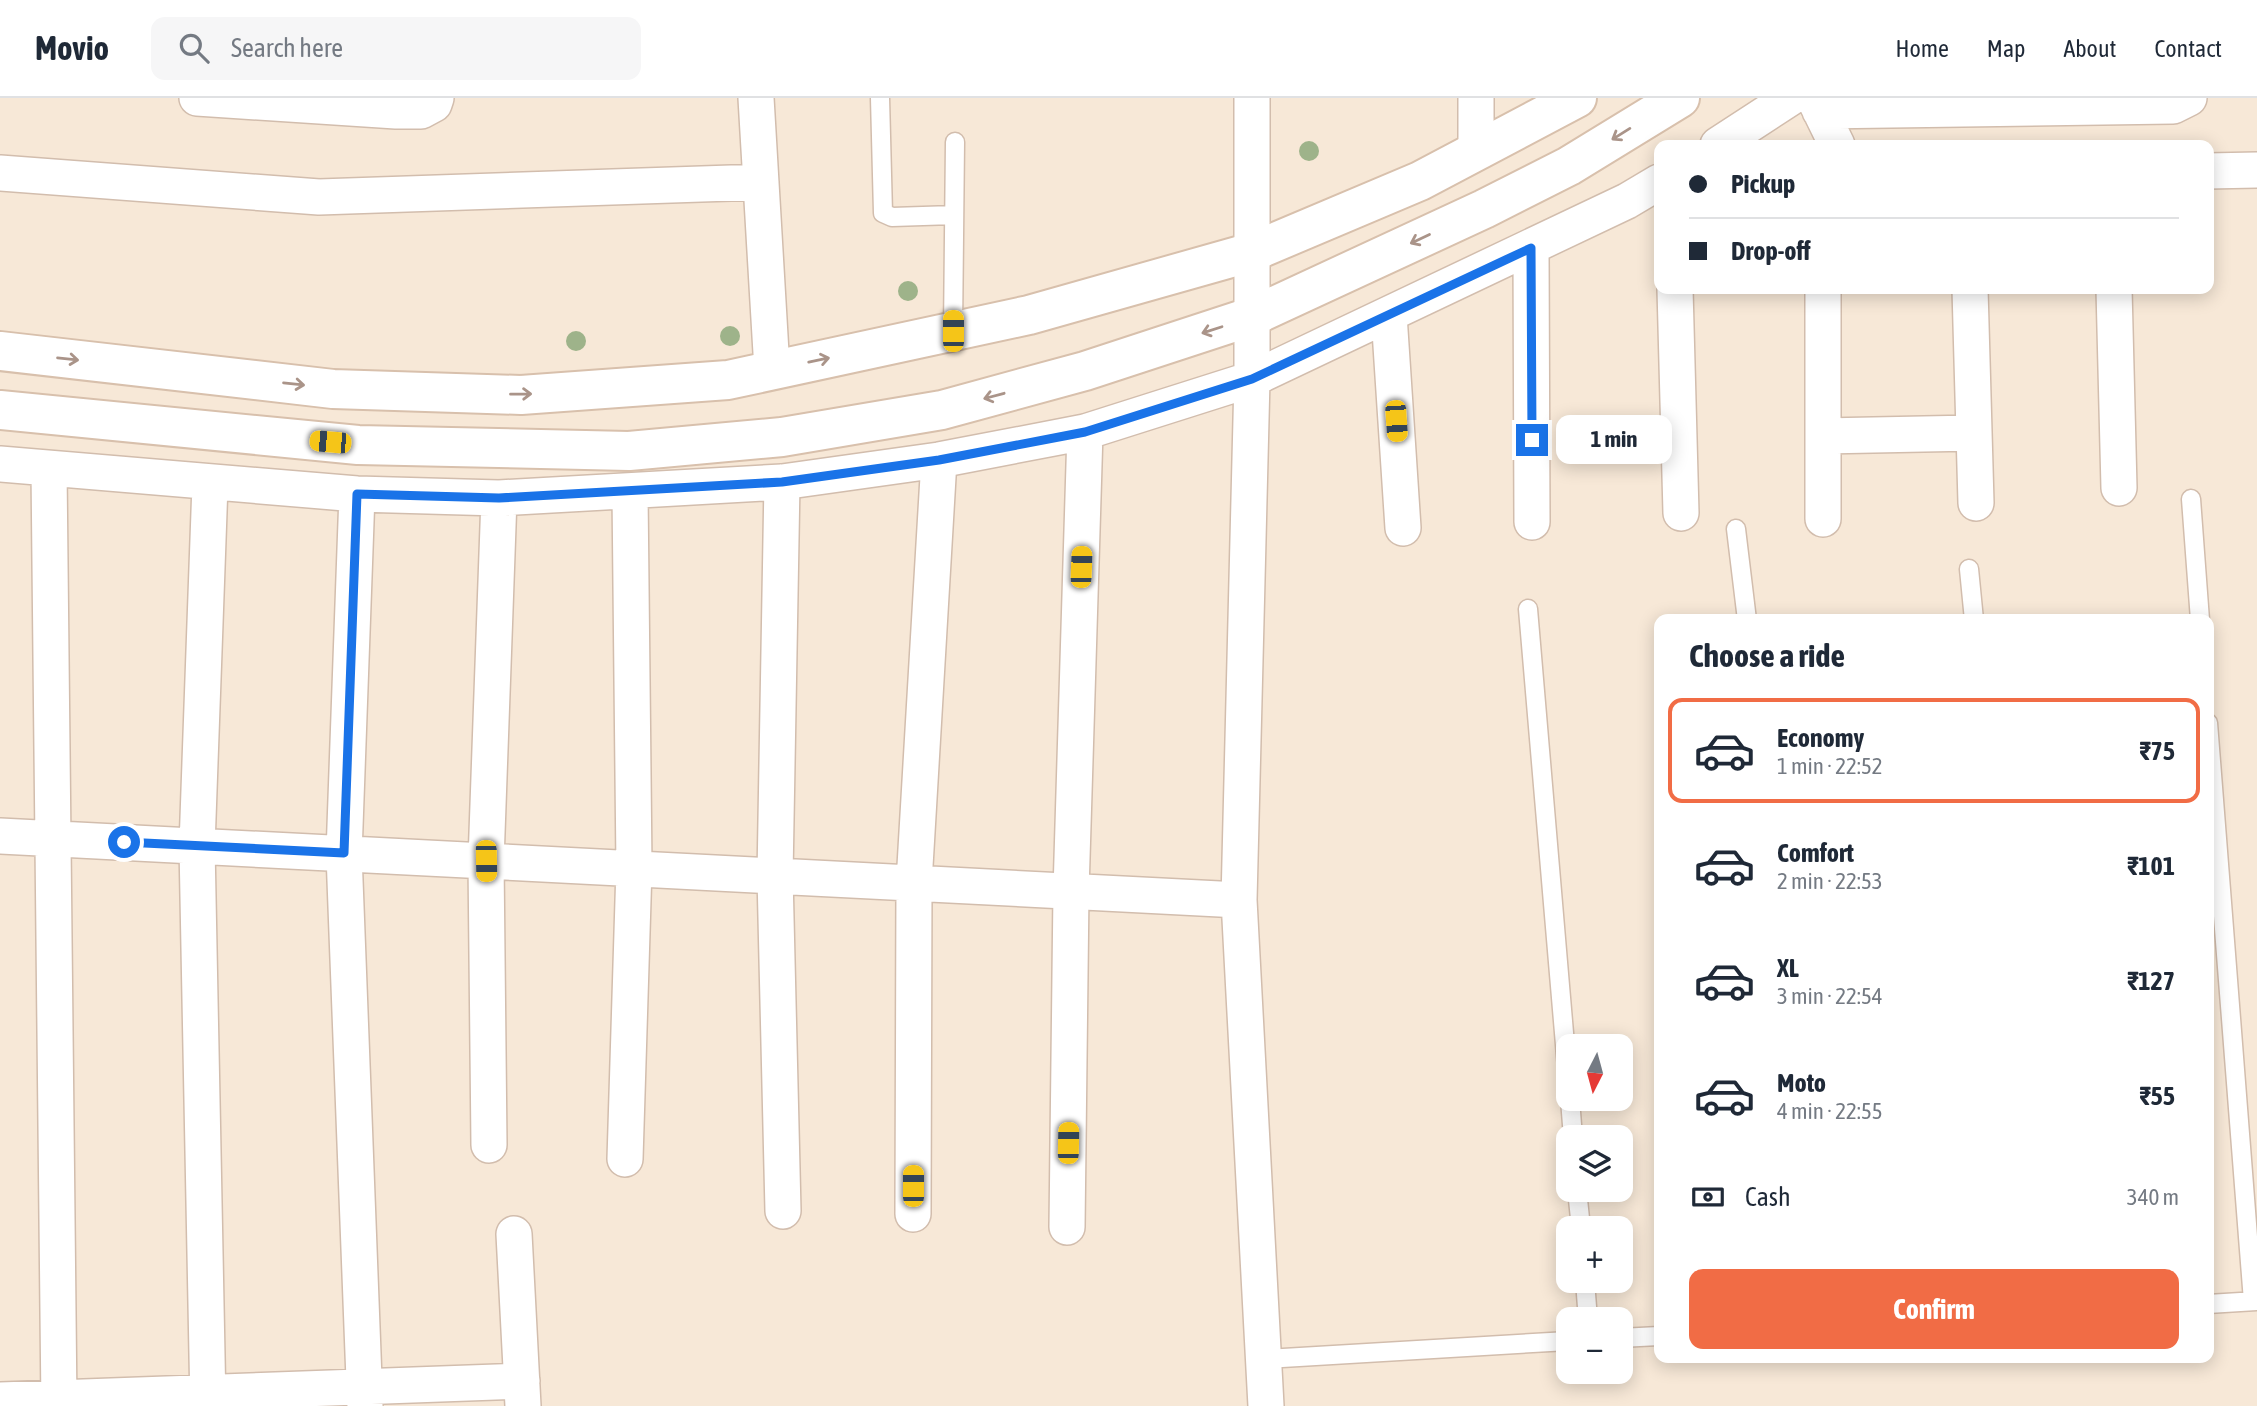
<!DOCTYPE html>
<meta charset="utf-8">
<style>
:root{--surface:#fff;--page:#f6f6f7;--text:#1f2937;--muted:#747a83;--line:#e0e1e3;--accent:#f16c45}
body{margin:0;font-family:"Asap Condensed",sans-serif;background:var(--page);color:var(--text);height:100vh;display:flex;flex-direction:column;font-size:26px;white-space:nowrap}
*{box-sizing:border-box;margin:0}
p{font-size:23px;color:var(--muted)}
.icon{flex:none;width:38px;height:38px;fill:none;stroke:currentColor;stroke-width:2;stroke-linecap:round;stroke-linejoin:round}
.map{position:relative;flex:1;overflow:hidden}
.sheet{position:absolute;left:1654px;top:516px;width:560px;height:749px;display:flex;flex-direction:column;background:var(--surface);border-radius:14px;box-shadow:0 4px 18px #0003}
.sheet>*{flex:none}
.banner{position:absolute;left:1654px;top:42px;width:560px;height:154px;border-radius:14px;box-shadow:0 4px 18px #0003;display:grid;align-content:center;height:154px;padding:0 35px;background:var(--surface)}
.needle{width:46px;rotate:186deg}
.buttons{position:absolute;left:1556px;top:936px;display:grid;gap:14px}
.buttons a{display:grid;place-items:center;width:77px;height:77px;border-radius:14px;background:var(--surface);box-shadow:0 4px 18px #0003;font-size:35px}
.end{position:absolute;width:32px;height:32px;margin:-16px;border:9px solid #1a73e8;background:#fff;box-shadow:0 0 0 4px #fff}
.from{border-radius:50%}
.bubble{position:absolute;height:49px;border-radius:14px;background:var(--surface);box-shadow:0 4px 18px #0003;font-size:23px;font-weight:700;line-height:49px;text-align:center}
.car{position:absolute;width:21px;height:42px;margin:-21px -10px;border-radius:9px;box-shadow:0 0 5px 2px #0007;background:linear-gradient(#f5c518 24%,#345 0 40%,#f5c518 0 76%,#345 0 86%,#f5c518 0)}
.banner b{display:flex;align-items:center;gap:24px;height:66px;font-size:26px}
.banner b+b{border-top:2px solid var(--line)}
.banner i{width:18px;height:18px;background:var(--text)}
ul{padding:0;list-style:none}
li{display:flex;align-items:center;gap:21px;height:105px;margin:0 14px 10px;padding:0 21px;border:4px solid transparent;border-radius:14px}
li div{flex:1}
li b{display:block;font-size:26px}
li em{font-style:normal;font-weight:700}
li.on{border-color:var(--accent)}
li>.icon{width:63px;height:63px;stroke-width:1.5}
h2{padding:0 35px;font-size:32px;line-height:84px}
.pay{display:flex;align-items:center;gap:18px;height:77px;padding:0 35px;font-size:26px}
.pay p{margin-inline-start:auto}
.action{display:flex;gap:14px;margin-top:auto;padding:14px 35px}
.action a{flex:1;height:80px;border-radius:14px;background:var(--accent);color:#fff;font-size:28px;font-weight:700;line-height:80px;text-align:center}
header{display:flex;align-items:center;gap:42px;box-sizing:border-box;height:98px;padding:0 35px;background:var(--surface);border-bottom:2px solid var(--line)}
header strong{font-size:33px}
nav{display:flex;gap:38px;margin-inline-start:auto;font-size:24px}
.search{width:490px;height:63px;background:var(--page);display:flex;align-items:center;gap:18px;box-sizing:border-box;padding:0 24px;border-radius:14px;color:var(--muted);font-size:26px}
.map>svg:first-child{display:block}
.residential{fill:#f7e8d7;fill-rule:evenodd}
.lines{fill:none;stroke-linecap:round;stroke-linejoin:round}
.lane-casing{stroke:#d2bdad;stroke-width:21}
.street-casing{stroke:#d2bdad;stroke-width:38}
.secondary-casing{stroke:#d8c0ac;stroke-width:42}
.lane{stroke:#fff;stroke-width:18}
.street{stroke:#fff;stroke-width:35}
.secondary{stroke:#fff;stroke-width:38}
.tree{fill:#9eb38a}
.oneway{stroke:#aa9489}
.route{stroke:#1a73e8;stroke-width:9}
</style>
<header>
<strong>Movio</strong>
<div class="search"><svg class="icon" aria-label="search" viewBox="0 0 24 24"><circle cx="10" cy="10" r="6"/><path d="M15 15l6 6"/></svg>Search here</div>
<nav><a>Home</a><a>Map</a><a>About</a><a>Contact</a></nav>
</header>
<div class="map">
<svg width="2257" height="1308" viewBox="0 0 2257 1308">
<rect width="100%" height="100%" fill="#fef6e9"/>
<path class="residential" d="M0 0H2257V1308H0ZM1659 47H2208V191H1659ZM1659 522H2208V1260H1659ZM1568 948H1620V1001H1568ZM1568 1040H1620V1092H1568ZM1568 1130H1620V1183H1568ZM1568 1222H1620V1274H1568Z"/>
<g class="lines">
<defs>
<path id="lane" d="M880 0 883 115 892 119 954 117
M953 233 955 44
M2191 401 2200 522
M1736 431 1747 522
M1969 471 1974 522
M1528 511 1568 982
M2208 625 2253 1203
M1570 1001 1573 1040
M1577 1092 1581 1130
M1585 1183 1588 1222
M2208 1206 2257 1203
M1620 1240 1659 1238
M1264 1261 1568 1243"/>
<path id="street" d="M197 0 396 13H421L434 6 436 0
M756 0 772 272
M1252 0V281L1239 802 1266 1308
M1476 0V54
M1814 0 1837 47
M1820 13 2173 8 2189 0
M1718 47 1790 0
M2208 73 2257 72
M0 75 319 99 761 84
M1531 150 1532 424
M1675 191 1681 415
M1970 191 1976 405
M2114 191 2119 390
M1389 217 1403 430
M1823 338 1974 335
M0 366 357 396 499 400 782 384 939 362 1085 334 1252 281 1627 103 1659 84
M49 371 59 1308
M782 384 775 778 783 1113
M357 396 344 756 365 1308
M1823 421V191
M0 738 1239 802
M489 1047 486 763 499 400
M625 1061 634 770 630 394
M913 1116 914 785 939 362
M1067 1129 1071 793 1085 334
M514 1136 523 1308
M0 1302 522 1283
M208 1308 197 748 210 386"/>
<path id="secondary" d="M0 253 333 291 521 297 728 282 1029 217 1252 154 1420 83 1577 0
M0 312 358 347 629 353 782 339 942 312 1085 273 1253 218 1484 111 1569 68 1680 0"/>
</defs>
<use href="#lane" class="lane-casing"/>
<use href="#street" class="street-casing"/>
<use href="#secondary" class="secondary-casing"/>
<use href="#lane" class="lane"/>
<use href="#street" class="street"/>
<use href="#secondary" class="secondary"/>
</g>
<g class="tree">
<circle cx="1309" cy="53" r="10"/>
<circle cx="908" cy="193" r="10"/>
<circle cx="730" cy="238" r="10"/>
<circle cx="576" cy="243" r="10"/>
</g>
<defs><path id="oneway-shaft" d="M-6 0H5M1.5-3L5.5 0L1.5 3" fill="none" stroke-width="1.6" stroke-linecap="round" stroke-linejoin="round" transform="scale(1.75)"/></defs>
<g class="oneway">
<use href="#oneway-shaft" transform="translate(1621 36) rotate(148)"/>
<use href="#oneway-shaft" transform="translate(1420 141) rotate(155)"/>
<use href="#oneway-shaft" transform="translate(1212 232) rotate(162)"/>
<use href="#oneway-shaft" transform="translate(68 261) rotate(6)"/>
<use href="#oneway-shaft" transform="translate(819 262) rotate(-12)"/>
<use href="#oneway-shaft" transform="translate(294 286) rotate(6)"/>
<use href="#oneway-shaft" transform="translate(521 296) rotate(-1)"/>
<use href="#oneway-shaft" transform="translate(994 298) rotate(165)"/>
</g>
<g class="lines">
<path class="route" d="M124 744 344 755 357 396 499 400 782 384 939 362 1085 334 1252 281 1531 150 1532 342"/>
</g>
</svg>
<div class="buttons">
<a><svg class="needle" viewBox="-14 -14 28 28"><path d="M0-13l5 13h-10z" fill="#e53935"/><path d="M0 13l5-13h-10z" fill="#747a83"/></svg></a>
<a><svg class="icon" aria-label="layers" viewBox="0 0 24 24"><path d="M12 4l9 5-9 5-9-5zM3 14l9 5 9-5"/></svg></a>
<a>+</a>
<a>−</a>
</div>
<i class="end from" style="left:124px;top:744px"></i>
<i class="end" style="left:1532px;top:342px"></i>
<div class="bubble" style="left:1556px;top:317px;width:116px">1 min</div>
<i class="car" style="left:953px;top:233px;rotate:0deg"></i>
<i class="car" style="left:1396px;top:323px;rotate:176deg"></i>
<i class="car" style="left:330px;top:344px;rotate:275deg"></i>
<i class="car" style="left:1081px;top:469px;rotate:2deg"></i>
<i class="car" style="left:486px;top:763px;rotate:179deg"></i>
<i class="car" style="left:1068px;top:1045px;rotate:1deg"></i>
<i class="car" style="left:913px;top:1088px;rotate:0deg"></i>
<div class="banner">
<b><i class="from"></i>Pickup</b>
<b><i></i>Drop-off</b>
</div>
<section class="sheet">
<h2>Choose a ride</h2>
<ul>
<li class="on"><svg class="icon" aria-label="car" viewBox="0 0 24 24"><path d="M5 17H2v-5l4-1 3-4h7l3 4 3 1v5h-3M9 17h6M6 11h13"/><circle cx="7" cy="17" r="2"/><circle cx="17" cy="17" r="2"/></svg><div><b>Economy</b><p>1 min · 22:52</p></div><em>₹75</em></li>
<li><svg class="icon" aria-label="car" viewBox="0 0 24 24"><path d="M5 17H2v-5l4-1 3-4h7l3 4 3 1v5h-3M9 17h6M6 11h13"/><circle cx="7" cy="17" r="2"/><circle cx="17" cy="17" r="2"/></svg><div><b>Comfort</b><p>2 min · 22:53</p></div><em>₹101</em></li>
<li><svg class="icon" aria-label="car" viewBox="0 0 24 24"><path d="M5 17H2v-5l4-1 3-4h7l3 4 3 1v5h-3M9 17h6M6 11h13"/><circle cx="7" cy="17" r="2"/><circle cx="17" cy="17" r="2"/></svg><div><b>XL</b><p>3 min · 22:54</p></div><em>₹127</em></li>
<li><svg class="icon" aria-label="car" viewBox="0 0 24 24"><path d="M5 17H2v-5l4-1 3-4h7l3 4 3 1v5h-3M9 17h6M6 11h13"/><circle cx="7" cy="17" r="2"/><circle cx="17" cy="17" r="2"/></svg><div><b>Moto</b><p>4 min · 22:55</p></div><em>₹55</em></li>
</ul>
<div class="pay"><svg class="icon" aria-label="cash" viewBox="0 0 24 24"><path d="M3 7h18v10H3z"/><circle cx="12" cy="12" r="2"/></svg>Cash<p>340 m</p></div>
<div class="action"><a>Confirm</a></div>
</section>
</div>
